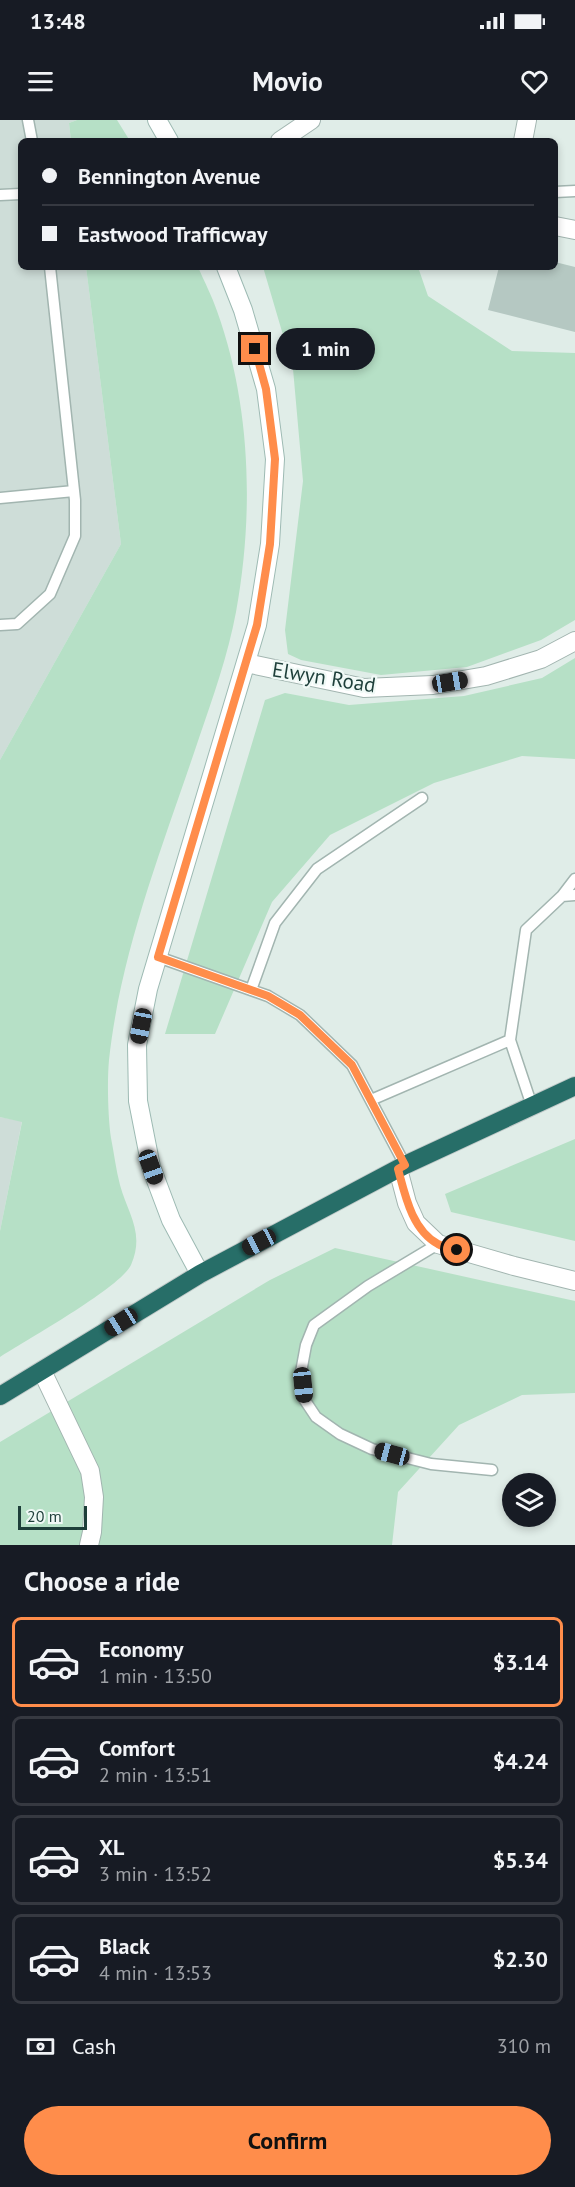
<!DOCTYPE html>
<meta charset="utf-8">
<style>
:root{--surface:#171b24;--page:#242831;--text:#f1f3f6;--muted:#9ea1a6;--line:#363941;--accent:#ff8d4b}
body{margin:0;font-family:"PT Sans",sans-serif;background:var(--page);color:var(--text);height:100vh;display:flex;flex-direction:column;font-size:22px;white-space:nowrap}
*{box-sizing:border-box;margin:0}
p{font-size:20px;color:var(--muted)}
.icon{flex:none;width:33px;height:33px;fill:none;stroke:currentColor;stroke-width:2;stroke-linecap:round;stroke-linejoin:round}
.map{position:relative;height:1425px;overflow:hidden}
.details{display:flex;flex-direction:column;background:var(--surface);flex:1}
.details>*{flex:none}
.banner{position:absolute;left:18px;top:18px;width:540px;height:132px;border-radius:9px;box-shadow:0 3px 9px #0003;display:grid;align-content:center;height:132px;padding:0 24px;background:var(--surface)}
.controls{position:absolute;left:502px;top:1353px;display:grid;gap:12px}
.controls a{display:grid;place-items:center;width:54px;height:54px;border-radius:50%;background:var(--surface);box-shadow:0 3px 9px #0003;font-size:30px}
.scale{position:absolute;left:18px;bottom:15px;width:69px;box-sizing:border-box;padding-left:6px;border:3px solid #1e3f3a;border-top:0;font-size:16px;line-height:21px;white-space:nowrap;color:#1e3f3a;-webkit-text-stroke:4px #f0f9f6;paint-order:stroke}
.end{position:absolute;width:27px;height:27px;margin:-14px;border:8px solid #ff8d4b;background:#111;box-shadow:0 0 0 3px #111}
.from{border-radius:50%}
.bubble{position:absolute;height:42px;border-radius:21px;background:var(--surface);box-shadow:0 3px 9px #0003;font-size:20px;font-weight:700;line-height:42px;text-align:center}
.car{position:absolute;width:18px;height:36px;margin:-18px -9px;border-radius:8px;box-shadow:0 0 4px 2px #0007;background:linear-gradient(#222 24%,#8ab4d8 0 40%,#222 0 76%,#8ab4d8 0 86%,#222 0)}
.banner b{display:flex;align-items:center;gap:21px;height:57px;font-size:22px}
.banner b+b{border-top:2px solid var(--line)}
.banner i{width:15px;height:15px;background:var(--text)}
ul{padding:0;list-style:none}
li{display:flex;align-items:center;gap:18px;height:90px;margin:0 12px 9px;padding:0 12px;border:3px solid var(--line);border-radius:9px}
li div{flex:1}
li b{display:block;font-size:22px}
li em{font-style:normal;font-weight:700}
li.active{border-color:var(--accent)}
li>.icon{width:54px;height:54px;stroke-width:1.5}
h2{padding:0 24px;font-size:27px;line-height:72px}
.pay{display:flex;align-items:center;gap:15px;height:66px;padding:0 24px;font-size:22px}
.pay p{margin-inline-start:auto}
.cta{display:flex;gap:12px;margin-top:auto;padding:12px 24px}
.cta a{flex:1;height:69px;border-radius:36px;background:var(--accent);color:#111;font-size:24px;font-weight:700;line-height:69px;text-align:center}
.status{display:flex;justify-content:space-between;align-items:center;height:42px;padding:0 30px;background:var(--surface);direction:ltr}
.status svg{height:16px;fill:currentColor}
header{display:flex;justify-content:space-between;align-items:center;height:78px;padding:0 24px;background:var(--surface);font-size:27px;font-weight:700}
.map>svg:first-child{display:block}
.built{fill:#ceddd8}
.green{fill:#b6e0c6}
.building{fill:#b5c8c2}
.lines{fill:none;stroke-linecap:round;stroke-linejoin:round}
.lane-casing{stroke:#a2b5b0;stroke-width:13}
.street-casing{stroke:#a2b5b0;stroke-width:20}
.secondary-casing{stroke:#9dbab3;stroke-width:20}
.highway-casing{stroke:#c0c9c8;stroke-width:20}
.lane{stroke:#fff;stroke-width:10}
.street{stroke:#fff;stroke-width:18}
.secondary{stroke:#fff;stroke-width:18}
.highway{stroke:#276e68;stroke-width:18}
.route{stroke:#ff8d4b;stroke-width:8}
.labels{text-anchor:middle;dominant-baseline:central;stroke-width:4.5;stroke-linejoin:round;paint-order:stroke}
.street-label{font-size:21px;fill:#1e3f3a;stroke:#f0f9f6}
</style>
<div class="status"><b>13:48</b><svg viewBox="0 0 49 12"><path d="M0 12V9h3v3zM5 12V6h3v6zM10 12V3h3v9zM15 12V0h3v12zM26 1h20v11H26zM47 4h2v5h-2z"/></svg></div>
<header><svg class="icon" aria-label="menu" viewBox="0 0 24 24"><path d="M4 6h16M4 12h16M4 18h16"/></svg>Movio<svg class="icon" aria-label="heart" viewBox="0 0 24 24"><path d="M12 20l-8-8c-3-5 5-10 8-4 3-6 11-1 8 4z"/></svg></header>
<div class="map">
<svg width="575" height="1425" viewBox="0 0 575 1425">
<rect width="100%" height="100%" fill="#e0ede8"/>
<path class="built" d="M0 0H77L69 3 71 21H21V147H86L121 424 0 640Z
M0 997 22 1001 0 1111Z"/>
<path class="green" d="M77 0H117L130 21H71L69 3Z
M86 147H198C204 161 212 176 217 191 251 285 254 394 236 492 228 535 213 577 199 618 164 723 121 829 109 940 107 961 108 998 111 1018 114 1033 116 1050 120 1065 128 1094 145 1113 131 1145 121 1167 25 1221 0 1237V1111L22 1002 0 997V640L121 424Z
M263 147H418L428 176 512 231 575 233V500L541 520 467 547 381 555 301 540 288 534 285 510 303 361 293 249Z
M575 538V639L522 636 434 663 330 715 272 782 215 914H165L265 580 285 573 349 585 464 576 542 558Z
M575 1019V1121L451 1092 445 1074Z
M335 1128 575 1181V1273L522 1275 459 1305 398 1372 392 1425H0V1322L270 1160Z"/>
<path class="building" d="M479 18 480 21H451V19Z
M555 142 575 147V212L488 190 499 147H555Z"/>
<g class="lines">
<defs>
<path id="lane" d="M28 0 32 21
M555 72 575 71
M0 75 21 74
M0 378 74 371
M0 505 17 504 50 474 75 416V380L50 147
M562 776 575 759
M158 837 268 876 300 895 352 945 405 1045
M251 870 275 803 317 749 422 678
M371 980 510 920
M532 986 510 920 526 810 562 776 575 775
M438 1124 368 1166 314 1205 306 1225 301 1252 304 1279 316 1297 340 1314 372 1329 431 1344 492 1350"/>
<path id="street" d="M280 21 311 0
M523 21 527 0
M555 106 575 110
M246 543 364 568 433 565 486 556 541 539 575 521
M398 1049 407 1083 416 1103 438 1124 514 1146 575 1161
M42 1251 90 1351 94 1377 92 1412 89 1425"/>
<path id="secondary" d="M157 0 169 21
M200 1154 171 1100 151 1047 138 981 137 925 148 869 257 505 270 424 275 339 266 269 243 190 226 147"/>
<path id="highway" d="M0 1276 200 1154 405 1045 575 966"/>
</defs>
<use href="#lane" class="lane-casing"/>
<use href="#street" class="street-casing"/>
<use href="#secondary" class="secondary-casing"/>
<use href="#highway" class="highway-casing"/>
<use href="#lane" class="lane"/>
<use href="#street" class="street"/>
<use href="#secondary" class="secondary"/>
<use href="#highway" class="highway"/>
</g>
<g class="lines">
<path class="route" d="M255 229 266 269 275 339 270 424 257 505 158 837 268 876 300 895 352 945 405 1045 398 1049C405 1075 412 1110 438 1124 443 1127 451 1128 457 1130"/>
</g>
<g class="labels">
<g class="street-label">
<text transform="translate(324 557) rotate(9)">Elwyn Road</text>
</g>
</g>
</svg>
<div class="controls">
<a><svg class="icon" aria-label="layers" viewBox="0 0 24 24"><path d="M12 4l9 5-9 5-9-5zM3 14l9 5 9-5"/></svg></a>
</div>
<div class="scale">20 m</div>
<i class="end from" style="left:457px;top:1130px"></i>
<i class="end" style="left:255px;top:229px"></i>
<div class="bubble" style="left:276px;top:208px;width:99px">1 min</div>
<i class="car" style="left:450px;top:562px;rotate:81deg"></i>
<i class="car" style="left:141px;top:906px;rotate:191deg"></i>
<i class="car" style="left:151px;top:1047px;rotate:160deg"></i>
<i class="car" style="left:259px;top:1122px;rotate:242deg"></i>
<i class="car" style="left:121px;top:1202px;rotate:238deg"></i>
<i class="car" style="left:303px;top:1265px;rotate:174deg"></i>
<i class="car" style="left:392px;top:1334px;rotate:285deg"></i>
<div class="banner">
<b><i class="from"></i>Bennington Avenue</b>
<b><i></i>Eastwood Trafficway</b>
</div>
</div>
<section class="details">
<h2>Choose a ride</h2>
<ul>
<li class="active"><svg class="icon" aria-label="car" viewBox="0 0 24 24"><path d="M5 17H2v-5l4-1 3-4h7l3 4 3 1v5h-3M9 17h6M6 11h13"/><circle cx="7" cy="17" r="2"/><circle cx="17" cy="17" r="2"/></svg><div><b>Economy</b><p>1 min · 13:50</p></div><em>$3.14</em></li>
<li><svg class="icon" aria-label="car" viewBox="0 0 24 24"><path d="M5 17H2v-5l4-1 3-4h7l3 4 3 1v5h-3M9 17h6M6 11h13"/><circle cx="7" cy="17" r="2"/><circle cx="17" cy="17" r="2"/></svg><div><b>Comfort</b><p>2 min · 13:51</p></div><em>$4.24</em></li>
<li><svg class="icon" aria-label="car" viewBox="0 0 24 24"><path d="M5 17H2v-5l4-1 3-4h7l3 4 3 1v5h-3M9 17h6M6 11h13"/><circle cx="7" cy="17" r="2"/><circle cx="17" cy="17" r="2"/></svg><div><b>XL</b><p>3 min · 13:52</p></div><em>$5.34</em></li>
<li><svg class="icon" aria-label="car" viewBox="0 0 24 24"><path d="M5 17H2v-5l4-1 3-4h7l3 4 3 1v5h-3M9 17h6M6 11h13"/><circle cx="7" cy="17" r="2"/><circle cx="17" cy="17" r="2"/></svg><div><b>Black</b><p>4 min · 13:53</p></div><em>$2.30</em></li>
</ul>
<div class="pay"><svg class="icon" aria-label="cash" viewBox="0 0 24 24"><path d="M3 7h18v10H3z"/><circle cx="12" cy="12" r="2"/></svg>Cash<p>310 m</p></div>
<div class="cta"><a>Confirm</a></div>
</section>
